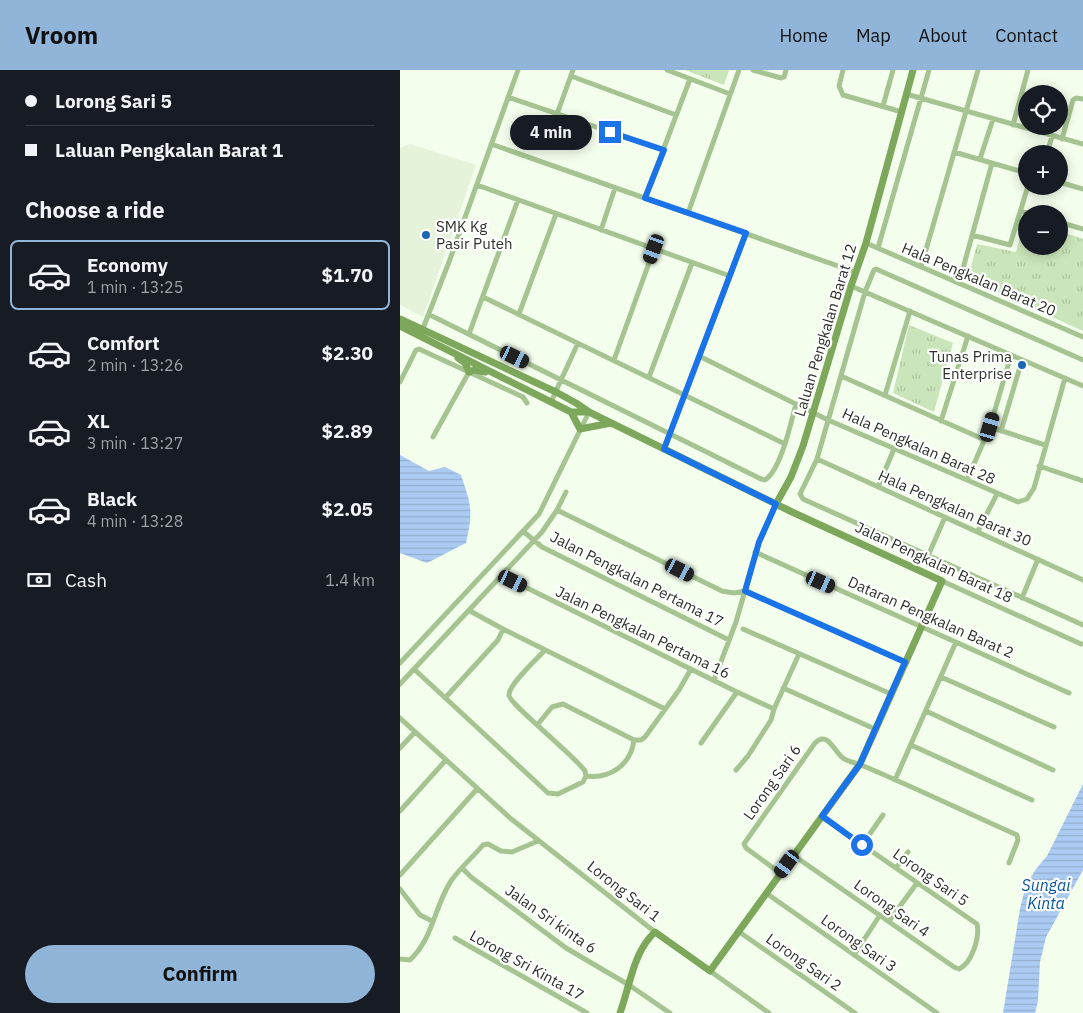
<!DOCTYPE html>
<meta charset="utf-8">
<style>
:root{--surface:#171b24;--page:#242831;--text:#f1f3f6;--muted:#9ea1a6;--line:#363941;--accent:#91b4d9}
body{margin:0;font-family:"IBM Plex Sans",sans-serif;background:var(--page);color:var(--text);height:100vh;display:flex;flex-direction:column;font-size:19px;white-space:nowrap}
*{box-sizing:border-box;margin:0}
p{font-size:16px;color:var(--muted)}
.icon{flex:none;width:28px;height:28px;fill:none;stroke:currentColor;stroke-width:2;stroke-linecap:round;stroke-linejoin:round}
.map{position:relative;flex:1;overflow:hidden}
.drawer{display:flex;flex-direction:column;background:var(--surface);width:400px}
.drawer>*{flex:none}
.hud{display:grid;align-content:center;height:110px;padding:0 25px;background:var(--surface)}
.controls{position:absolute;left:618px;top:15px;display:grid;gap:10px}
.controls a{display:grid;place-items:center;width:50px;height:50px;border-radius:50%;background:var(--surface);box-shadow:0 2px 12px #0003;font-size:25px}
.end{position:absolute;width:22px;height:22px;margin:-11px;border:6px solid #1a73e8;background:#fff;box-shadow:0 0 0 2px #fff}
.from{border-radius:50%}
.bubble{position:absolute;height:35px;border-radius:18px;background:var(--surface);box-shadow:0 2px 12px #0003;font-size:16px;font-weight:800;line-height:35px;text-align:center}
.car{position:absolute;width:15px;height:30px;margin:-15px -8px;border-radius:6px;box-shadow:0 0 4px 1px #0007;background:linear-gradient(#222 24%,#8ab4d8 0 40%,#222 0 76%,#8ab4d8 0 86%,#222 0)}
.hud b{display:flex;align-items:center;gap:18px;height:48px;font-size:19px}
.hud b+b{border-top:1px solid var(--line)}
.hud i{width:12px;height:12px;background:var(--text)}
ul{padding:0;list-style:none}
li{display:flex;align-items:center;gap:15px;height:70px;margin:0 10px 8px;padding:0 15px;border:2px solid transparent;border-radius:8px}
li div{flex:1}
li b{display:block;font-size:19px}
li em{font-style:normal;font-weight:800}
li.selected{border-color:var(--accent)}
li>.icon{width:45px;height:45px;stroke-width:1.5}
h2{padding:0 25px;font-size:22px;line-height:60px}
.pay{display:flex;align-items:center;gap:12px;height:55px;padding:0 25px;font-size:19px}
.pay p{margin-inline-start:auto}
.cta{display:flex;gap:10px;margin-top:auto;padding:10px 25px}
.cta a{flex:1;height:58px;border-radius:30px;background:var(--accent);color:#111;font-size:20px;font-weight:800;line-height:58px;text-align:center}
header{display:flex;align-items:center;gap:30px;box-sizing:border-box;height:70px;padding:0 25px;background:var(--accent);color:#111}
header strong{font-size:24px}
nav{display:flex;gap:28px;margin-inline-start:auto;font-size:18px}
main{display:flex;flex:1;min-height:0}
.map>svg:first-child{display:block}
.built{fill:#e5f3db}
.park{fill:url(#park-tufts)}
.water{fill:url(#water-rules)}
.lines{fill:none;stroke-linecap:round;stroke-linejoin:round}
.street{stroke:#a6c492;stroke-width:5}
.secondary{stroke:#7da85c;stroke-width:7}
.route{stroke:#1a73e8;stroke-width:6}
.poi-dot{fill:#1b66b5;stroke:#fff;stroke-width:2}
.labels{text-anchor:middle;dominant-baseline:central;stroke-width:4.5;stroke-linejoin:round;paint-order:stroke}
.poi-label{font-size:15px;fill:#2d312a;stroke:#fff;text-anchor:start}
.street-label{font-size:15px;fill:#2d312a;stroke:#fff}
.water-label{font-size:16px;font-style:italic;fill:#05549f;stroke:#fff}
</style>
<header>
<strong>Vroom</strong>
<nav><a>Home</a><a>Map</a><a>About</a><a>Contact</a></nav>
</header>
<main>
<section class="drawer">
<div class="hud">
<b><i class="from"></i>Lorong Sari 5</b>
<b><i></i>Laluan Pengkalan Barat 1</b>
</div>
<h2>Choose a ride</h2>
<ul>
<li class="selected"><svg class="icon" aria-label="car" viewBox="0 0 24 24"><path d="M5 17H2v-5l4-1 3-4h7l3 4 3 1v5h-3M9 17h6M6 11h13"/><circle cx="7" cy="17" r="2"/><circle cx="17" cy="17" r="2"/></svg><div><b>Economy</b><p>1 min · 13:25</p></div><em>$1.70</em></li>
<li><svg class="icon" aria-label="car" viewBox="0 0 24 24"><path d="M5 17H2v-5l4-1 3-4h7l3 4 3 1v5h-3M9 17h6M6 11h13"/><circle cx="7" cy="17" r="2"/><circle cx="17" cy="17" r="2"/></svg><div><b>Comfort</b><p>2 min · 13:26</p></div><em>$2.30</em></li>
<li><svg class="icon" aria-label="car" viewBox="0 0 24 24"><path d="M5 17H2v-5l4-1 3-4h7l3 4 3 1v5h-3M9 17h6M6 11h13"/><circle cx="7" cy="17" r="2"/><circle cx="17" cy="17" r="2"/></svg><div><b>XL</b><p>3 min · 13:27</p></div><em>$2.89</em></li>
<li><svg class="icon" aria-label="car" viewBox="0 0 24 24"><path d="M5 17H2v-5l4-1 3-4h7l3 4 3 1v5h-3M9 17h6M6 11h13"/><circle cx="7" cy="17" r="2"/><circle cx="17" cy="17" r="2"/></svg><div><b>Black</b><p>4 min · 13:28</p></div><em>$2.05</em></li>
</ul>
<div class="pay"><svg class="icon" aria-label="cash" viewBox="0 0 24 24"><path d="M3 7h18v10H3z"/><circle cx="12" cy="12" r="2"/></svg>Cash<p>1.4 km</p></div>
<div class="cta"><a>Confirm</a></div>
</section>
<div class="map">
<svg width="683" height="943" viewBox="0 0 683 943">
<defs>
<pattern id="park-tufts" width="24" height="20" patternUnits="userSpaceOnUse" patternTransform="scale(1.25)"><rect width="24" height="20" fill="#cae5b9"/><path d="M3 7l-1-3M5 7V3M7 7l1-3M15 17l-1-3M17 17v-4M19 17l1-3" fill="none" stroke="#aec59f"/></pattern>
<pattern id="water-rules" width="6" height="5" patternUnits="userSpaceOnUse" patternTransform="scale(1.25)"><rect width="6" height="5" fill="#abcbf2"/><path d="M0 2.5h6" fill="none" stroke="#93afd0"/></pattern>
</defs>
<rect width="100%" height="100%" fill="#f4feed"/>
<path class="built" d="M10 74 76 95 23 247 0 235V78Z"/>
<path class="park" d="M285 0H329L324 15Z
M625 151 626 152V176H659V161L683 169V261L568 209 577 174 616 182Z
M509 255 553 273 534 342 493 323Z"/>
<path class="water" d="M0 385 29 401 45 397 61 405C72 437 73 441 66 473L27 493 0 483Z
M683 714V800L646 867 640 892 638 931 635 943H603L620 839 626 815 636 799 647 786Z"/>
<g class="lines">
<path class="street" d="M267 0 330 24
M353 0 381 8 384 7 386 0
M443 0 439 16 443 25 502 42
M171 6 276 45
M506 24 683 74
M108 27 264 80
M483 36 493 0
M157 44 173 0
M613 55 628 0
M662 69 673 30 676 28 683 29
M91 74 455 202
M554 82 626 103
M647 84 652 66
M580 89 593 49
M659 112 683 119
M77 115 330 206
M245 128 290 9
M621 141 631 144
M288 143 339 0
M659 152 683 159
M201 160 215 118
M572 165 610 175 628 116
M466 173 683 267
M478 178 529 0
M521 197 578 0
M559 213 592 93
M451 216 683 316
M83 227 385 374
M119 244 156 144
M30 245 361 409 365 410C381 400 391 352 396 334
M22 261 49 192 118 0
M69 264 118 130
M299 286 428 350 618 432 627 429 634 418 665 308
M214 290 254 179
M683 290 476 199 474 200 465 222 417 389 400 424 403 429 683 555
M441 306 585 370
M249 307 292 193
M0 312 16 280 19 279 123 327 127 333
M485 325 510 241
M151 332 178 273
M541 351 568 266
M590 357 645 375
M601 361 622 290
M33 367 69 302
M264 379 346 163
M417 389 683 510
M639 396 683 411
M567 410 590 357 611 285
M478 417 494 379
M157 440 322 521 334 523 345 521 505 592
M578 461 597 424
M124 462 142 477 329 570
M355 482 669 623
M528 486 545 447
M104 504 113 511 337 622 374 639
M542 511 681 574
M622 528 638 489
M70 541 103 559 265 639
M343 559 491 624
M0 593 139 444 189 342
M14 599 148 723 158 724 183 712 186 706 185 701C175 686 108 633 109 625 109 614 137 589 145 580
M541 607 654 657
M314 610 336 552 359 472 376 434
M0 614 142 462 157 440 166 422
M383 618 475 659
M45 628 98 570 103 559
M526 641 653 700
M0 648 110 748 255 862
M138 654 152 637 163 634 234 670H241L245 667 279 620 291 599
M301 673 337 622
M511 675 632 730
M0 678 15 662
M336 700 348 686 371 650 374 639 399 584
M186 706C210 709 231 695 234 670
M495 710 556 572
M0 741 46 690
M462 775 483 745
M393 785 554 897 559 899C572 893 580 867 577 854L422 747
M62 798 71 807 166 878 229 915 270 943
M496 798 508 782
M380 803 346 778 344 774 346 771 415 673C428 660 434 682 443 688 448 692 456 693 461 695 514 717 565 742 617 765L618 770 609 793
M0 805 77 719
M0 819 20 845 32 851
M366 823 537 943
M489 851 517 813
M338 861 455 943
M55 868 187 943
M454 885 480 845
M0 889 10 890C33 869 35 835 51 811 60 798 73 787 83 775L88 774 101 781 112 782 138 771
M310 901 369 943"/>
<path class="secondary" d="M0 249 156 322 176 333 189 342 392 442 542 511 460 694 310 901 255 862C233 882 230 916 220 943
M0 256 171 342H188
M58 288 65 293 69 302 74 300 85 302
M171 342 180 359 211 353
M376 434 391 407 403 376 451 216 466 173 513 0"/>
</g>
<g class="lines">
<path class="route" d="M210 62 264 80 245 128 346 163 264 379 376 434 359 472 345 521 505 592 460 694 422 746 462 775"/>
</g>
<g class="poi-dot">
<circle cx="26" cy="165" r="5"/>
<circle cx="622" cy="295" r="5"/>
</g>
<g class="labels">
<g class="poi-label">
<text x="36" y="156">SMK Kg<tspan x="36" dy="17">Pasir Puteh</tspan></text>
<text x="612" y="286" text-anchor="end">Tunas Prima<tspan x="612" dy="17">Enterprise</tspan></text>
</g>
<g class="street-label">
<text transform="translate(579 209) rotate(23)">Hala Pengkalan Barat 20</text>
<text transform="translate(425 260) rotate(-73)">Laluan Pengkalan Barat 12</text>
<text transform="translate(519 376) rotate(24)">Hala Pengkalan Barat 28</text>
<text transform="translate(555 438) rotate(24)">Hala Pengkalan Barat 30</text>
<text transform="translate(534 492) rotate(25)">Jalan Pengkalan Barat 18</text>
<text transform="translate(237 509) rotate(27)">Jalan Pengkalan Pertama 17</text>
<text transform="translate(531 547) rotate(24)">Dataran Pengkalan Barat 2</text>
<text transform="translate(243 562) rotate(26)">Jalan Pengkalan Pertama 16</text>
<text transform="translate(372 712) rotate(-55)">Lorong Sari 6</text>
<text transform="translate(531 807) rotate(35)">Lorong Sari 5</text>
<text transform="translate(224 821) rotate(38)">Lorong Sari 1</text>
<text transform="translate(492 838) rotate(35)">Lorong Sari 4</text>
<text transform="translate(151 849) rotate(35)">Jalan Sri kinta 6</text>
<text transform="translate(459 873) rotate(35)">Lorong Sari 3</text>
<text transform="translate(404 892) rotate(35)">Lorong Sari 2</text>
<text transform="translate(127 895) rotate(29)">Lorong Sri Kinta 17</text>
</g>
<g class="water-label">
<text x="646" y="815">Sungai<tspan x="646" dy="18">Kinta</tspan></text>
</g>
</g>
</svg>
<div class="controls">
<a><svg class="icon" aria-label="locate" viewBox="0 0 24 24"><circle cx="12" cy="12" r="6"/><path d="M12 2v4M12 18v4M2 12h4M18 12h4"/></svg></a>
<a>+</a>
<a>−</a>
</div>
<i class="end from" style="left:462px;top:775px"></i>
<i class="end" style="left:210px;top:62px"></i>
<div class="bubble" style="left:110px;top:45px;width:82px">4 min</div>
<i class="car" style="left:254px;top:179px;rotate:200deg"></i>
<i class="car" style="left:115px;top:287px;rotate:116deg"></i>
<i class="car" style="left:590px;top:357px;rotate:16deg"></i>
<i class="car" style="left:280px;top:500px;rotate:117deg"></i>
<i class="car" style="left:113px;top:511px;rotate:116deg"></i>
<i class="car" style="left:421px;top:512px;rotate:114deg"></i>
<i class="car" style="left:387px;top:794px;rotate:216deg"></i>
</div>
</main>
